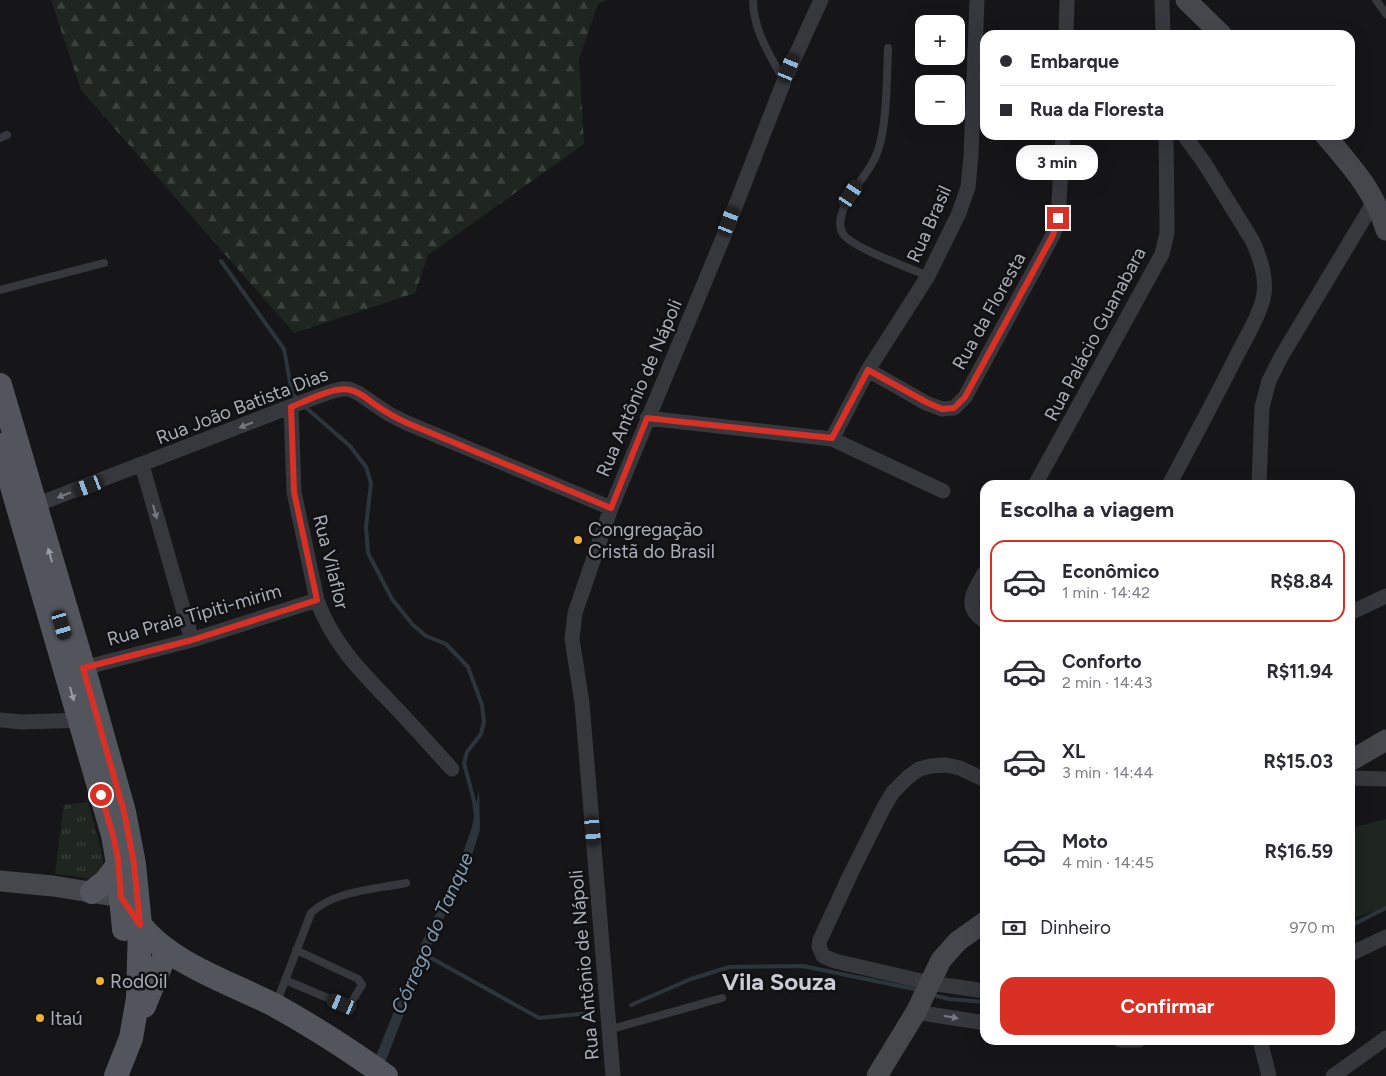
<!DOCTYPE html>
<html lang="pt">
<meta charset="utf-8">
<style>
:root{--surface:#fff;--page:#f7f7f7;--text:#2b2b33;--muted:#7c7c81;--line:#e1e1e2;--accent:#d93025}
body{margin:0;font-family:Figtree,sans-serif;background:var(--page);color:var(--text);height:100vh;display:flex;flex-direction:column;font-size:19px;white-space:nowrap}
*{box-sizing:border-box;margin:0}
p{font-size:16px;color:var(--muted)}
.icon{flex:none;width:28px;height:28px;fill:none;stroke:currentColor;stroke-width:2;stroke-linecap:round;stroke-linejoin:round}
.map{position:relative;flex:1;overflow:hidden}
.sheet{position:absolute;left:980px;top:480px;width:375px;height:565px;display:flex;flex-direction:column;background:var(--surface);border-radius:15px;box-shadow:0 5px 20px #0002}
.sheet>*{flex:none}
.top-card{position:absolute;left:980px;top:30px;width:375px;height:110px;border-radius:15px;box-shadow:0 5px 20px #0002;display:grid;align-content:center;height:110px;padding:0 20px;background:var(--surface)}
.buttons{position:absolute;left:915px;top:15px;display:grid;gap:10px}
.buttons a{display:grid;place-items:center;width:50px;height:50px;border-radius:10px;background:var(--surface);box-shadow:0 5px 20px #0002;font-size:25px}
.end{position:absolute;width:22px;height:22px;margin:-11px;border:6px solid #d93025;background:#fff;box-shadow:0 0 0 2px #fff}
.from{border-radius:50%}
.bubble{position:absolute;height:35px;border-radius:15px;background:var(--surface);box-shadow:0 5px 20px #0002;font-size:16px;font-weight:700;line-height:35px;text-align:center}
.car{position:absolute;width:15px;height:30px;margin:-15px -8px;border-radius:6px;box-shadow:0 0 4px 1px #0007;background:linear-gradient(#222 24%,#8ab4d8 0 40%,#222 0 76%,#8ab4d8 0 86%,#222 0)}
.top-card b{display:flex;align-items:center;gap:18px;height:48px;font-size:19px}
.top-card b+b{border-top:1px solid var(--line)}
.top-card i{width:12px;height:12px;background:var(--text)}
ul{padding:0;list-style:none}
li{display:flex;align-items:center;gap:15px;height:82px;margin:0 10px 8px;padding:0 10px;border:2px solid transparent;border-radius:15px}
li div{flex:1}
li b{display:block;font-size:19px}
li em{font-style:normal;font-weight:700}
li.active{border-color:var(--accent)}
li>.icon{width:45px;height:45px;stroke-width:1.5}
h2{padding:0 20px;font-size:22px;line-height:60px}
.pay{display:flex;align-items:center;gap:12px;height:55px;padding:0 20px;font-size:19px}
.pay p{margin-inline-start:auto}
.primary-button{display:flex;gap:10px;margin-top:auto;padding:10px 20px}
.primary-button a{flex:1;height:58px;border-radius:15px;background:var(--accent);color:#fff;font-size:20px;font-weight:700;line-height:58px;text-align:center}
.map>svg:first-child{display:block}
.forest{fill:url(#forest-firs)}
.park{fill:url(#park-tufts)}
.garden{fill:#1e261f}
.water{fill:#2c353c}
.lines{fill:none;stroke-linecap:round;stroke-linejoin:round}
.stream{stroke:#2c353c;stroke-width:4}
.lane{stroke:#37383d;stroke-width:8}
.street{stroke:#37383d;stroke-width:15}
.secondary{stroke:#45474d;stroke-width:21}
.primary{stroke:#53555c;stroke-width:24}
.oneway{fill:#757881}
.oneway2{fill:#979ba6}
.route{stroke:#d93025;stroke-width:6}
.poi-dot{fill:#f2b134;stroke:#111113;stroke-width:2}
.labels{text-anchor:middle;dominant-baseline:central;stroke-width:5;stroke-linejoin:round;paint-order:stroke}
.street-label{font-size:19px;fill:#a8adb8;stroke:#111113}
.poi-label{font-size:19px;fill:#a8adb8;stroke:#111113;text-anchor:start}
.water-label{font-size:20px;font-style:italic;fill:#7f9bb3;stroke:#111113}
.district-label{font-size:24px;font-weight:bold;fill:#c9ccd4;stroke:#111113}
</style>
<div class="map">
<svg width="1386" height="1076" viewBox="0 0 1386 1076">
<defs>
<pattern id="forest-firs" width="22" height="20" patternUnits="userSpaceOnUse" patternTransform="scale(1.25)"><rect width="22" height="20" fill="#1e261f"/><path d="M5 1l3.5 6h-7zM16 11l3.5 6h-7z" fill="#3c433d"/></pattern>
<pattern id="park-tufts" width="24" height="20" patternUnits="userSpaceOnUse" patternTransform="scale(1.25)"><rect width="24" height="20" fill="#1e261f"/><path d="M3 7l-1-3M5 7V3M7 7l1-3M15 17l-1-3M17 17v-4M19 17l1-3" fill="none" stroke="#3c433d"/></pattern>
</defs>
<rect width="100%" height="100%" fill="#161618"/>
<path class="forest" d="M51 0H607L598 4 579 59 584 144 428 255 415 293 294 333 81 90Z"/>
<path class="park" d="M88 802 103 858V877L96 879 55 874 64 805Z"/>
<path class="garden" d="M1386 819V909L1355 917 1350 896V828Z"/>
<path class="water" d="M479 790 480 830 472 855 460 886 442 921 425 959 380 1076H368L421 944 455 876 472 827Z"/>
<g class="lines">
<path class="stream" d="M221 261 284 349 292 393 298 400
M303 405 350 446 366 467 371 483 366 527 368 553 392 599 413 625 426 636 446 644 468 667 482 705 484 722 481 734 467 752 464 763 474 801 476 816
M1350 926 1386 908
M424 954 539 1018 590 1013
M937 996 949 999 985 1002
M631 1005 691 979 729 967 803 966 914 989"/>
<path class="lane" d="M753 0C753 30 770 55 784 81
M1376 0 1386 14
M888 48C887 76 887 128 877 153 871 171 855 185 847 201 842 210 837 225 843 234 853 248 910 268 928 276
M0 138 7 135
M0 290 104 263
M285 980 342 1004 351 1003 362 985 358 979 296 950
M276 1004 311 913C333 891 376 889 406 883
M608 1030 722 998"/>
<path class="street" d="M1162 0 1163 35
M1066 35 1067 0
M868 370 926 403 942 409 954 408 965 397 1053 235 1058 218 1063 135
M291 407 294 492 317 600C335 652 375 684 411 724 425 739 438 754 452 769
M647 418 832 439 943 491
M832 439 868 370 928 276 959 213 968 187 971 156 977 0
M142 465 192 640
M1035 485 1162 254 1167 233V221L1166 135
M1169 485C1192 442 1215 399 1237 355 1246 337 1258 319 1263 299 1268 280 1260 257 1252 240L1205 164 1184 135
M1259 485 1262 407 1269 381 1281 357 1375 200
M28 508 297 404 330 392 341 389H349L358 393 389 414 407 423 611 508
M985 572C974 591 962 607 985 621
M1350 613 1386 596
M83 668 192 640 317 600
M0 720 22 722 88 720
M1350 778 1386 779
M985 780 960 768 946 765 931 766 919 769 907 778 893 792 884 807 851 873 820 940 819 946 823 956 835 961 930 983 985 991
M1350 954 1386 937
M916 1012 985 1023
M1120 1040H1139
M1260 1040 1269 1076
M613 1076 582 703 572 639 575 613 611 508 723 238 784 81 821 0
M1333 1076 1386 1038"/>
<path class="secondary" d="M1186 0 1222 35
M1325 135C1351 166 1374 190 1386 230
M1350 761 1386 740
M0 881 53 886 121 897
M877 1076 916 1012 941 960 958 941 985 922"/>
<path class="primary" d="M0 385 89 687 124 812 134 864 140 925 138 998 131 1038 116 1076
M0 445 113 835 117 858 124 929
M92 892 106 881 118 865
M135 918C165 963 230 982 276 1006 314 1027 351 1051 386 1076
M144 1006 167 950"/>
</g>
<defs><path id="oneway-solid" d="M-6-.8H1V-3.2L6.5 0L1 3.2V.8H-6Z" transform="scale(1.25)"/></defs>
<g class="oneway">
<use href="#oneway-solid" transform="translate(246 425) rotate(159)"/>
<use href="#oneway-solid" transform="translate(64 495) rotate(159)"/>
<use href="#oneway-solid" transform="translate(155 512) rotate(74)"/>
<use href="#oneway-solid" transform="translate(951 1017) rotate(10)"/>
</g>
<g class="oneway2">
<use href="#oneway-solid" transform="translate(50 555) rotate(-106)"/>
<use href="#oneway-solid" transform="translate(72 694) rotate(74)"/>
</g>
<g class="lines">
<path class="route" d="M101 795 113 835 118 858 121 897 140 925 134 864 124 812 83 668 192 640 317 600 294 492 291 407C306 401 335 386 350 390 361 392 368 400 377 406 386 412 396 418 407 423L611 508 647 418 832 438 868 370 926 402 942 409 954 408 965 397 1053 235 1058 218"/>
</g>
<g class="poi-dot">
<circle cx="578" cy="540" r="5"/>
<circle cx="100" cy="981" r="5"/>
<circle cx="40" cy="1018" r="5"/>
</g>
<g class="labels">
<g class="street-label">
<text transform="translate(929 224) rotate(-66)">Rua Brasil</text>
<text transform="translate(989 311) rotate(-61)">Rua da Floresta</text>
<text transform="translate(1095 334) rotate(-62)">Rua Palácio Guanabara</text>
<text transform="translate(639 388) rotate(-67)">Rua Antônio de Nápoli</text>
<text transform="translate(242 406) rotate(-21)">Rua João Batista Dias</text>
<text transform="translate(331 562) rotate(76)">Rua Vilaflor</text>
<text transform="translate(194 615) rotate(-16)">Rua Praia Tipiti-mirim</text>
<text transform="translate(584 965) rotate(-95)">Rua Antônio de Nápoli</text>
</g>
<g class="poi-label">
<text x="588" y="529">Congregação<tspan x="588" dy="22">Cristã do Brasil</tspan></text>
<text x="110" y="981">RodOil</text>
<text x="50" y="1018">Itaú</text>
</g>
<g class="water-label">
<text transform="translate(432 933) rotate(-66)">Córrego do Tanque</text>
</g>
<g class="district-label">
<text x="779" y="981">Vila Souza</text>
</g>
</g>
</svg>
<div class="buttons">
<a>+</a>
<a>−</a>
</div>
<i class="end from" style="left:101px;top:795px"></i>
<i class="end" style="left:1058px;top:218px"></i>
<div class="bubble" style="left:1016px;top:145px;width:82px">3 min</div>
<i class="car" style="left:789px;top:68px;rotate:23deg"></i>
<i class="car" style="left:851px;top:194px;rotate:34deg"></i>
<i class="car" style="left:729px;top:221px;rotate:21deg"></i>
<i class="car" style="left:89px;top:486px;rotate:249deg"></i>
<i class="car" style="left:62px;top:625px;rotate:163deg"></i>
<i class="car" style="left:593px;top:831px;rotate:175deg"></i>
<i class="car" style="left:342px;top:1004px;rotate:292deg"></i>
<div class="top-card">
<b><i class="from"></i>Embarque</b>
<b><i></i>Rua da Floresta</b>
</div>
<section class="sheet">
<h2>Escolha a viagem</h2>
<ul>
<li class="active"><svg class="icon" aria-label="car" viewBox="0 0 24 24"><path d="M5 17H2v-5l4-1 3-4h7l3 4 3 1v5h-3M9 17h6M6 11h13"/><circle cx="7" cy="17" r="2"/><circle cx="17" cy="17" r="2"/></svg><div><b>Econômico</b><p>1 min · 14:42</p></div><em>R$8.84</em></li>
<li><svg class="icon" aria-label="car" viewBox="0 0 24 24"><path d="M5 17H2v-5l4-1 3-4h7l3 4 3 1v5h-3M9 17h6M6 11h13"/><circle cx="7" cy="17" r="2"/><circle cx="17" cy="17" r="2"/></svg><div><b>Conforto</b><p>2 min · 14:43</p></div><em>R$11.94</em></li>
<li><svg class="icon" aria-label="car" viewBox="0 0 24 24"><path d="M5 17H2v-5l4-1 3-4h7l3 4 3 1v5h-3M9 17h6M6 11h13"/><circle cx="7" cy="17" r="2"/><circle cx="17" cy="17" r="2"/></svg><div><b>XL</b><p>3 min · 14:44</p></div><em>R$15.03</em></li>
<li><svg class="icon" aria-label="car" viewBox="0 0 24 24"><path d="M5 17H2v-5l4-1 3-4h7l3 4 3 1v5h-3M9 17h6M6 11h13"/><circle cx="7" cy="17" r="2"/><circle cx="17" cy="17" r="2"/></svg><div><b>Moto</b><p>4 min · 14:45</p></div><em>R$16.59</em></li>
</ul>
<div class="pay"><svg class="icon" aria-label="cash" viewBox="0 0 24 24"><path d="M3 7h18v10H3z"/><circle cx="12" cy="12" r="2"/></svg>Dinheiro<p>970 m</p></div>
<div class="primary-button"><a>Confirmar</a></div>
</section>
</div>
